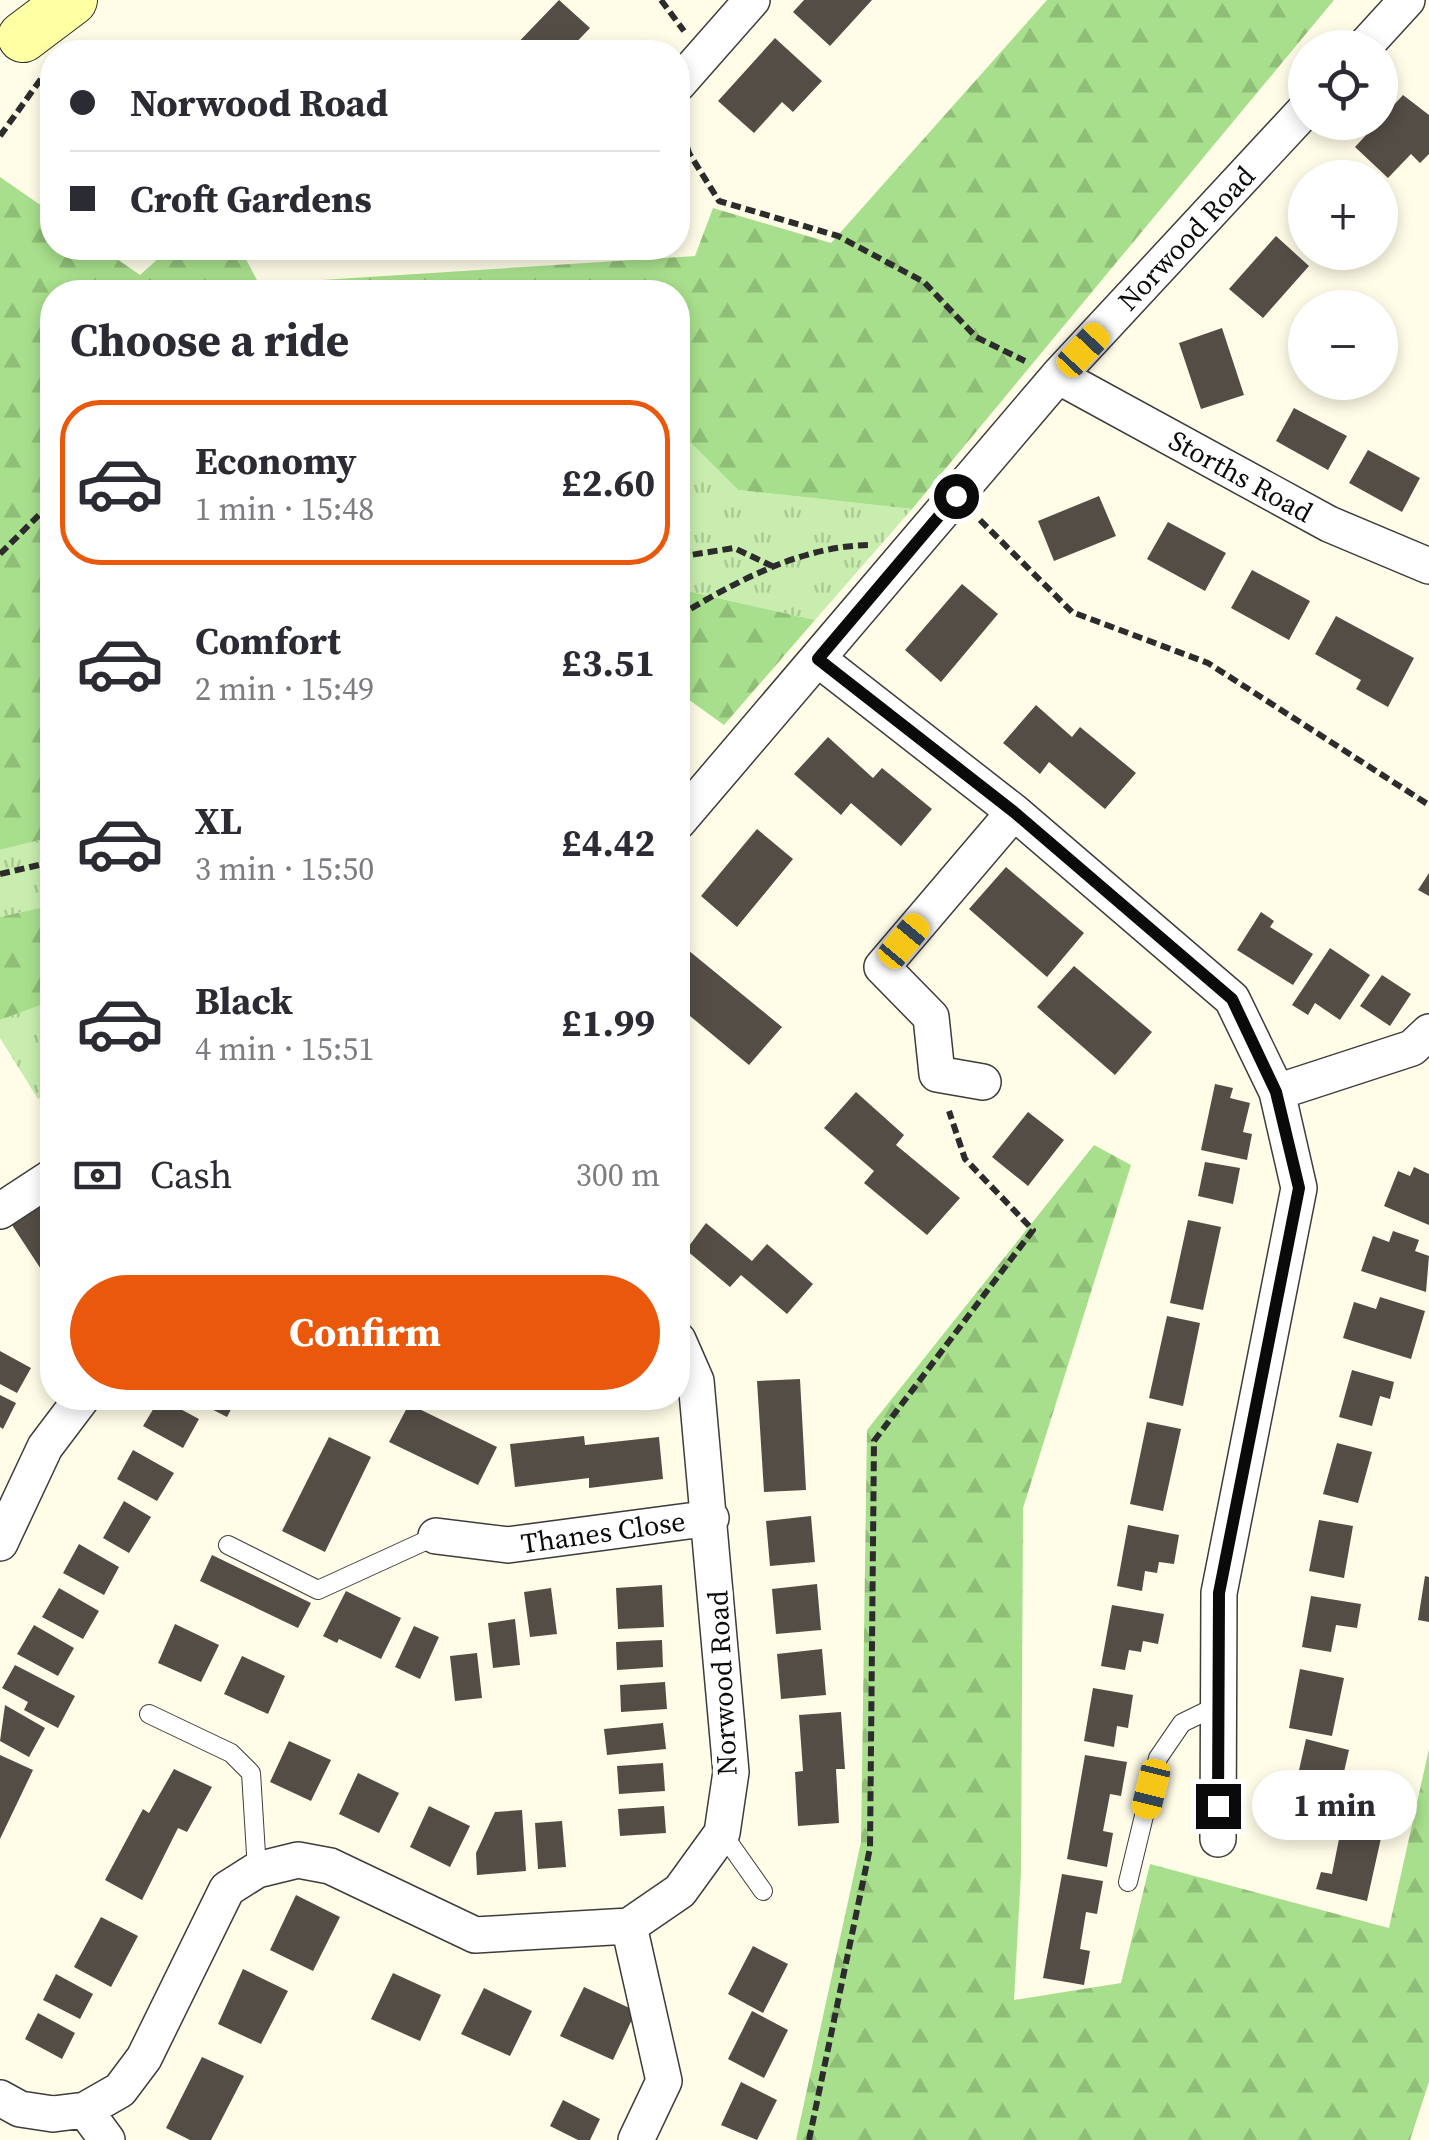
<!DOCTYPE html>
<meta charset="utf-8">
<style>
:root{--surface:#fff;--page:#f2f2f3;--text:#2b2b33;--muted:#7c7c81;--line:#e1e1e2;--accent:#ea580c}
body{margin:0;font-family:"Source Serif 4",serif;background:var(--page);color:var(--text);height:100vh;display:flex;flex-direction:column;font-size:38px;white-space:nowrap}
*{box-sizing:border-box;margin:0}
p{font-size:32px;color:var(--muted)}
.icon{flex:none;width:55px;height:55px;fill:none;stroke:currentColor;stroke-width:2;stroke-linecap:round;stroke-linejoin:round}
.map{position:relative;flex:1;overflow:hidden}
.sheet{position:absolute;left:40px;top:280px;width:650px;height:1130px;display:flex;flex-direction:column;background:var(--surface);border-radius:40px;box-shadow:0 5px 15px #0003}
.sheet>*{flex:none}
.banner{position:absolute;left:40px;top:40px;width:650px;height:220px;border-radius:40px;box-shadow:0 5px 15px #0003;display:grid;align-content:center;height:220px;padding:0 30px;background:var(--surface)}
.buttons{position:absolute;left:1288px;top:30px;display:grid;gap:20px}
.buttons a{display:grid;place-items:center;width:110px;height:110px;border-radius:50%;background:var(--surface);box-shadow:0 5px 15px #0003;font-size:50px}
.end{position:absolute;width:45px;height:45px;margin:-22px;border:12px solid #0a0a0a;background:#fff;box-shadow:0 0 0 5px #fff}
.from{border-radius:50%}
.bubble{position:absolute;height:70px;border-radius:35px;background:var(--surface);box-shadow:0 5px 15px #0003;font-size:32px;font-weight:700;line-height:70px;text-align:center}
.car{position:absolute;width:30px;height:60px;margin:-30px -15px;border-radius:12px;box-shadow:0 0 8px 2px #0007;background:linear-gradient(#f5c518 24%,#345 0 40%,#f5c518 0 76%,#345 0 86%,#f5c518 0)}
.banner b{display:flex;align-items:center;gap:35px;height:95px;font-size:38px}
.banner b+b{border-top:2px solid var(--line)}
.banner i{width:25px;height:25px;background:var(--text)}
ul{padding:0;list-style:none}
li{display:flex;align-items:center;gap:30px;height:165px;margin:0 20px 15px;padding:0 10px;border:5px solid transparent;border-radius:40px}
li div{flex:1}
li b{display:block;font-size:38px}
li em{font-style:normal;font-weight:700}
li.selected{border-color:var(--accent)}
li>.icon{width:90px;height:90px;stroke-width:1.5}
h2{padding:0 30px;font-size:45px;line-height:120px}
.pay{display:flex;align-items:center;gap:25px;height:110px;padding:0 30px;font-size:38px}
.pay p{margin-inline-start:auto}
.action{display:flex;gap:20px;margin-top:auto;padding:20px 30px}
.action a{flex:1;height:115px;border-radius:60px;background:var(--accent);color:#fff;font-size:40px;font-weight:700;line-height:115px;text-align:center}
.map>svg:first-child{display:block}
.grass{fill:url(#grass-tufts)}
.forest{fill:url(#forest-firs)}
.building{fill:#544d46}
.lines{fill:none;stroke-linecap:round;stroke-linejoin:round}
.lane-casing{stroke:#3d3d3d;stroke-width:20}
.street-casing{stroke:#3d3d3d;stroke-width:38}
.secondary-casing{stroke:#2c2c2c;stroke-width:52}
.path{stroke:#2c2c2c;stroke-width:6;stroke-dasharray:10 5;stroke-linecap:butt}
.lane{stroke:#fff;stroke-width:18}
.street{stroke:#fff;stroke-width:35}
.secondary{stroke:#ffffa3;stroke-width:50}
.route{stroke:#0a0a0a;stroke-width:12}
.labels{text-anchor:middle;dominant-baseline:central;stroke-width:10;stroke-linejoin:round;paint-order:stroke}
.street-label{font-size:28px;fill:#0a0a0a;stroke:#fff}
</style>
<div class="map">
<svg width="1429" height="2140" viewBox="0 0 1429 2140">
<defs>
<pattern id="grass-tufts" width="24" height="20" patternUnits="userSpaceOnUse" patternTransform="scale(2.5)"><rect width="24" height="20" fill="#c8edae"/><path d="M3 7l-1-3M5 7V3M7 7l1-3M15 17l-1-3M17 17v-4M19 17l1-3" fill="none" stroke="#aaca94"/></pattern>
<pattern id="forest-firs" width="22" height="20" patternUnits="userSpaceOnUse" patternTransform="scale(2.5)"><rect width="22" height="20" fill="#a8df8c"/><path d="M5 1l3.5 6h-7zM16 11l3.5 6h-7z" fill="#8fbe77"/></pattern>
</defs>
<rect width="100%" height="100%" fill="#fffde8"/>
<path class="grass" d="M678 430 738 490 912 509 815 620 678 589Z
M52 837V905L0 917V850Z
M52 1001V1093L38 1099 0 1038V1020Z"/>
<path class="forest" d="M1047 0H1334L912 509 738 490 678 430V292H52V837L0 850V177L52 213V248H101L140 275 170 248H240L259 284 695 256 713 208 831 243Z
M678 589 815 620 724 725 678 692Z
M52 905V1001L0 1020V917Z
M1094 1145 1131 1165 1023 1508 1021 1872 1014 2000 1121 1983 1150 1864 1389 1928 1429 1749V2082L1410 2140H796L861 1842 867 1430Z"/>
<path class="building" d="M559 0 590 28 567 52H509Z
M804 0H872L830 46 793 12Z
M775 38 822 81 793 112 782 102 754 133 718 101Z
M1403 95 1429 115V154L1420 163 1411 154 1388 178 1355 147Z
M1338 165 1352 178H1327Z
M1305 203V230L1292 218Z
M1276 236 1309 266 1263 318 1229 289Z
M1222 328 1244 395 1201 409 1179 343Z
M1294 408 1347 436 1328 470 1276 441Z
M1368 450 1420 478 1402 512 1349 483Z
M1099 496 1116 536 1054 561 1038 521Z
M1168 522 1226 553 1205 591 1147 559Z
M1252 570 1310 601 1289 640 1231 608Z
M962 584 998 614 941 682 905 650Z
M1336 616 1414 658 1388 707 1356 689 1361 680 1315 654Z
M1036 705 1072 737 1080 727 1136 773 1105 809 1049 762 1040 774 1003 743Z
M678 723 688 732 678 744Z
M828 737 873 778 882 768 932 809 901 846 851 803 841 815 794 774Z
M757 829 793 859 737 927 701 896Z
M1006 867 1084 933 1047 977 969 909Z
M1429 873V896L1418 890Z
M1261 912 1274 921 1270 927 1313 954 1293 985 1237 950Z
M1330 948 1370 975 1340 1020 1315 1003 1308 1015 1292 1005Z
M688 950 782 1027 749 1065 678 1006V963Z
M1074 966 1152 1032 1115 1075 1037 1007Z
M1382 975 1411 994 1390 1026 1360 1006Z
M1215 1084 1233 1088 1230 1098 1250 1103 1243 1132 1252 1134 1247 1160 1201 1150Z
M856 1092 904 1135 896 1145 960 1198 927 1235 864 1183 874 1171 824 1128Z
M1028 1112 1064 1140 1028 1186 992 1157Z
M1205 1162 1240 1168 1233 1204 1198 1196Z
M1414 1167 1429 1174V1225L1384 1206 1398 1171 1410 1176Z
M48 1197 52 1204V1286L10 1222Z
M1188 1220 1221 1227 1203 1310 1170 1303Z
M706 1223 752 1261 767 1244 813 1284 787 1314 741 1275 730 1287 686 1250Z
M1393 1231 1419 1240 1415 1251 1429 1256 1426 1292 1361 1271 1373 1236 1389 1242Z
M1380 1297 1425 1311 1411 1359 1343 1338 1354 1302 1376 1309Z
M1167 1316 1200 1323 1183 1406 1149 1398Z
M0 1351 31 1368 17 1393 0 1384Z
M1352 1370 1394 1382 1390 1399 1380 1396 1372 1426 1339 1417Z
M800 1379 806 1490 764 1492 757 1381Z
M0 1395 16 1403 3 1429 0 1427Z
M160 1398 199 1419 183 1448 143 1426Z
M190 1398H237L227 1417Z
M409 1404 497 1447 478 1485 389 1442Z
M1147 1422 1181 1429 1163 1511 1130 1504Z
M584 1436 585 1445 659 1437 663 1479 589 1488V1478L515 1487 510 1444Z
M329 1437 371 1457 325 1552 282 1531Z
M1337 1443 1372 1452 1358 1503 1323 1494Z
M133 1450 174 1473 157 1501 117 1479Z
M124 1501 151 1517 129 1553 103 1538Z
M811 1516 815 1562 770 1566 766 1521Z
M1319 1520 1353 1526 1344 1578 1309 1571Z
M1128 1525 1179 1535 1174 1564 1159 1562 1157 1573 1145 1571 1142 1591 1117 1586Z
M79 1544 119 1567 104 1595 63 1573Z
M212 1555 311 1603 298 1628 200 1581Z
M1425 1576 1429 1577V1622L1418 1620Z
M817 1584 821 1630 776 1634 772 1589Z
M662 1585 664 1627 618 1629 616 1588Z
M59 1588 99 1611 83 1639 42 1617Z
M551 1588 557 1634 530 1637 524 1592Z
M346 1591 401 1618 381 1659 339 1639 337 1643 323 1636Z
M1311 1596 1361 1604 1357 1628 1336 1625 1331 1652 1302 1647Z
M1112 1605 1164 1614 1158 1644 1143 1641 1141 1652 1129 1650 1125 1670 1101 1666Z
M515 1619 520 1665 493 1668 488 1623Z
M175 1624 219 1645 201 1682 158 1663Z
M34 1625 74 1648 58 1676 17 1654Z
M414 1626 439 1637 420 1679 395 1667Z
M662 1640 663 1667 617 1670 616 1642Z
M822 1649 826 1695 781 1699 777 1654Z
M477 1653 482 1698 455 1701 450 1656Z
M242 1656 285 1676 268 1714 224 1694Z
M15 1665 75 1696 58 1728 24 1710 28 1702 2 1688Z
M1300 1669 1344 1678 1332 1736 1289 1728Z
M665 1682 667 1709 621 1712 620 1685Z
M1093 1688 1133 1695 1128 1728 1117 1726 1114 1747 1084 1741Z
M5 1705 45 1728 29 1757 0 1741Z
M841 1712 845 1769H836L839 1823 798 1826 795 1772 803 1771 799 1715Z
M663 1723 666 1749 607 1755 604 1729Z
M1306 1739 1349 1750 1336 1807 1293 1797Z
M289 1741 331 1760 311 1801 270 1782Z
M0 1755 33 1770 0 1839Z
M1085 1755 1127 1762 1121 1796 1110 1794 1103 1831 1113 1833 1107 1867 1067 1859Z
M663 1763 665 1791 619 1794 617 1766Z
M174 1769 212 1787 187 1832 178 1828 142 1900 105 1880 143 1809 149 1813Z
M358 1773 399 1793 379 1833 339 1814Z
M429 1806 470 1826 450 1867 410 1847Z
M664 1806 666 1833 620 1836 618 1809Z
M522 1810 526 1871 477 1875 476 1853 495 1812Z
M562 1821 566 1867 538 1869 535 1823Z
M1341 1829 1381 1838 1367 1901 1316 1889 1321 1872 1332 1874Z
M1062 1874 1103 1881 1097 1914 1086 1912 1080 1949 1090 1951 1084 1985 1043 1978Z
M296 1895 340 1917 313 1971 270 1950Z
M101 1917 138 1936 111 1987 74 1967Z
M753 1946 788 1964 763 2013 728 1994Z
M243 1969 288 1991 261 2044 218 2024Z
M393 1973 441 1995 420 2041 371 2019Z
M56 1974 93 1994 80 2019 43 2000Z
M584 1987 636 2011 613 2060 560 2036Z
M484 1988 532 2011 510 2056 461 2034Z
M752 2011 788 2030 764 2078 728 2059Z
M38 2013 75 2033 62 2059 25 2039Z
M202 2057 244 2076 211 2140H190L166 2128Z
M741 2082 777 2100 757 2140 721 2125Z
M563 2100 600 2119 590 2140H578L550 2126Z"/>
<g class="lines">
<defs>
<path id="lane" d="M228 1545 318 1590 436 1536
M149 1714 231 1753 251 1773 257 1870
M722 1833 763 1891
M1128 1882 1158 1758 1182 1723 1219 1705"/>
<path id="street" d="M1363 48 1407 0
M678 84 752 0
M1058 376 1329 524 1429 566
M818 659 1014 812 1232 999 1277 1092 1299 1188 1219 1593 1218 1839
M678 822 1058 376 1305 110
M983 1082 937 1074 931 1017 882 967 1014 812
M1277 1092 1412 1048 1429 1032
M0 1211 52 1177
M436 1536 508 1545 711 1518
M0 1543 45 1447 82 1398
M629 1926 664 2081 636 2140
M0 2098 20 2109 53 2114 85 2110 120 2090 144 2058 227 1889 257 1870 298 1860 330 1866 475 1935 629 1926 680 1891 722 1833 731 1772 696 1381 678 1340
M85 2110 107 2140"/>
<path id="secondary" d="M23 37 72 0"/>
</defs>
<use href="#lane" class="lane-casing"/>
<use href="#street" class="street-casing"/>
<use href="#secondary" class="secondary-casing"/>
<path class="path" d="M661 0 684 31
M678 119 689 153 719 201 838 236 924 282 976 337 1025 361
M0 136 46 72
M980 520 1072 612 1208 663 1429 805
M0 554 52 502
M678 557 734 548 772 566
M678 616C736 582 800 546 870 545
M0 874 52 862
M809 2140 870 1848 874 1441 1033 1230 965 1159 949 1111"/>
<use href="#lane" class="lane"/>
<use href="#street" class="street"/>
<use href="#secondary" class="secondary"/>
</g>
<g class="lines">
<path class="route" d="M956 496 818 659 1014 812 1232 999 1276 1092 1299 1188 1219 1593 1218 1806"/>
</g>
<g class="labels">
<g class="street-label">
<text transform="translate(1186 238) rotate(-47)">Norwood Road</text>
<text transform="translate(1241 476) rotate(29)">Storths Road</text>
<text transform="translate(603 1532) rotate(-8)">Thanes Close</text>
<text transform="translate(722 1683) rotate(-93)">Norwood Road</text>
</g>
</g>
</svg>
<div class="buttons">
<a><svg class="icon" aria-label="locate" viewBox="0 0 24 24"><circle cx="12" cy="12" r="6"/><path d="M12 2v4M12 18v4M2 12h4M18 12h4"/></svg></a>
<a>+</a>
<a>−</a>
</div>
<i class="end from" style="left:956px;top:496px"></i>
<i class="end" style="left:1218px;top:1806px"></i>
<div class="bubble" style="left:1252px;top:1770px;width:165px">1 min</div>
<i class="car" style="left:1083px;top:350px;rotate:43deg"></i>
<i class="car" style="left:904px;top:941px;rotate:40deg"></i>
<i class="car" style="left:1151px;top:1789px;rotate:194deg"></i>
<div class="banner">
<b><i class="from"></i>Norwood Road</b>
<b><i></i>Croft Gardens</b>
</div>
<section class="sheet">
<h2>Choose a ride</h2>
<ul>
<li class="selected"><svg class="icon" aria-label="car" viewBox="0 0 24 24"><path d="M5 17H2v-5l4-1 3-4h7l3 4 3 1v5h-3M9 17h6M6 11h13"/><circle cx="7" cy="17" r="2"/><circle cx="17" cy="17" r="2"/></svg><div><b>Economy</b><p>1 min · 15:48</p></div><em>£2.60</em></li>
<li><svg class="icon" aria-label="car" viewBox="0 0 24 24"><path d="M5 17H2v-5l4-1 3-4h7l3 4 3 1v5h-3M9 17h6M6 11h13"/><circle cx="7" cy="17" r="2"/><circle cx="17" cy="17" r="2"/></svg><div><b>Comfort</b><p>2 min · 15:49</p></div><em>£3.51</em></li>
<li><svg class="icon" aria-label="car" viewBox="0 0 24 24"><path d="M5 17H2v-5l4-1 3-4h7l3 4 3 1v5h-3M9 17h6M6 11h13"/><circle cx="7" cy="17" r="2"/><circle cx="17" cy="17" r="2"/></svg><div><b>XL</b><p>3 min · 15:50</p></div><em>£4.42</em></li>
<li><svg class="icon" aria-label="car" viewBox="0 0 24 24"><path d="M5 17H2v-5l4-1 3-4h7l3 4 3 1v5h-3M9 17h6M6 11h13"/><circle cx="7" cy="17" r="2"/><circle cx="17" cy="17" r="2"/></svg><div><b>Black</b><p>4 min · 15:51</p></div><em>£1.99</em></li>
</ul>
<div class="pay"><svg class="icon" aria-label="cash" viewBox="0 0 24 24"><path d="M3 7h18v10H3z"/><circle cx="12" cy="12" r="2"/></svg>Cash<p>300 m</p></div>
<div class="action"><a>Confirm</a></div>
</section>
</div>
